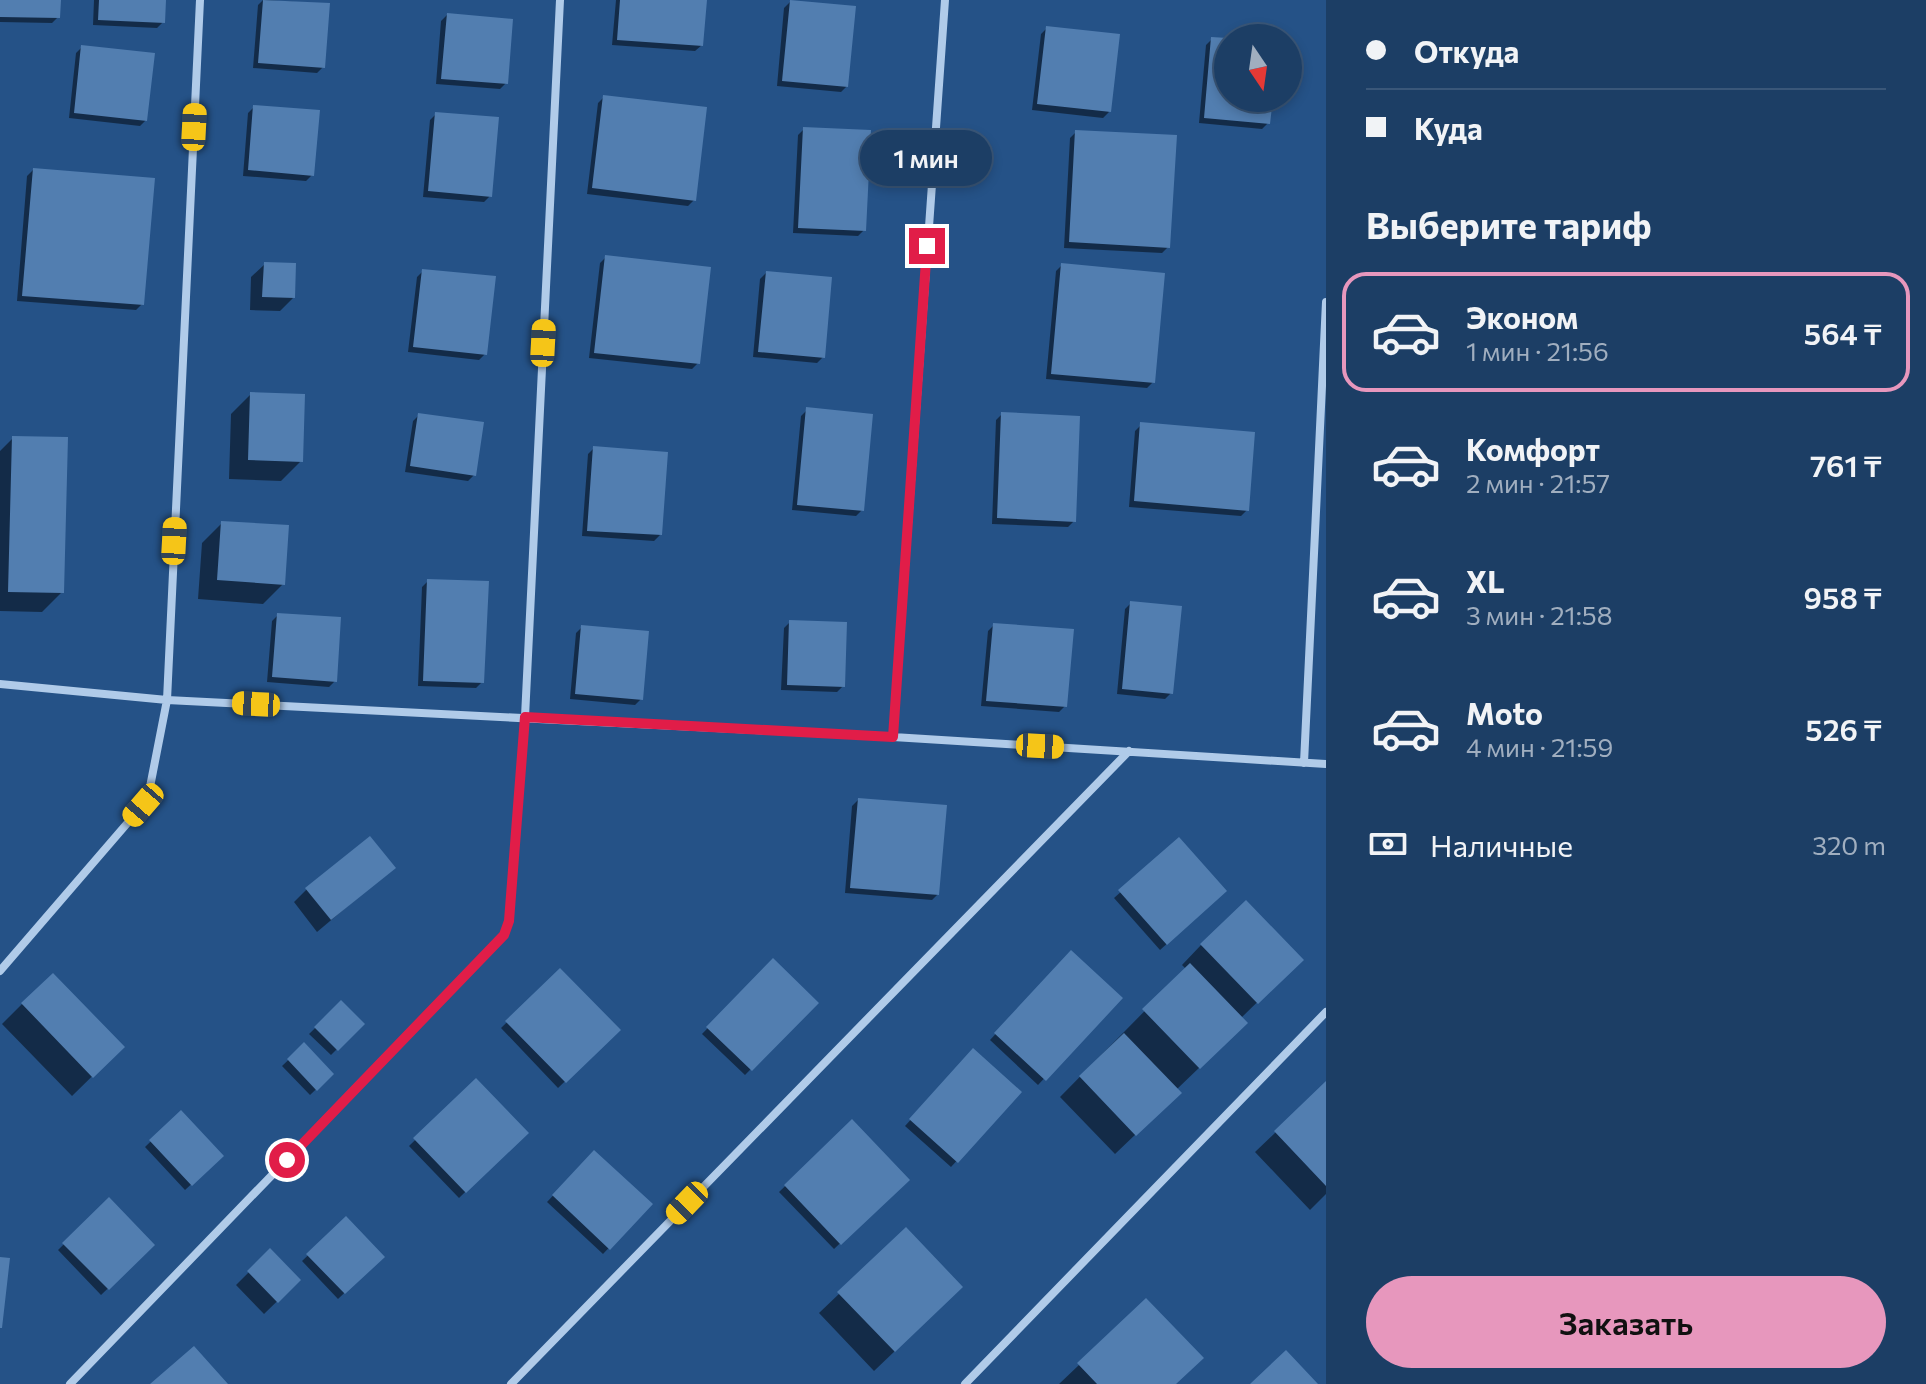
<!DOCTYPE html>
<html lang="ru">
<meta charset="utf-8">
<style>
:root{--surface:#1c3e65;--page:#29496e;--text:#f1f3f6;--muted:#a0aebf;--line:#3a5779;--accent:#e797bd}
body{margin:0;font-family:Commissioner,sans-serif;background:var(--page);color:var(--text);height:100vh;display:flex;flex-direction:column;font-size:30px;white-space:nowrap}
*{box-sizing:border-box;margin:0}
p{font-size:26px;color:var(--muted)}
.icon{flex:none;width:44px;height:44px;fill:none;stroke:currentColor;stroke-width:2;stroke-linecap:round;stroke-linejoin:round}
.map{position:relative;flex:1;overflow:hidden}
.panel{display:flex;flex-direction:column;background:var(--surface);width:600px}
.panel>*{flex:none}
.guide{display:grid;align-content:center;height:176px;padding:0 40px;background:var(--surface)}
.needle{width:52px;rotate:167deg}
.fabs{position:absolute;left:1214px;top:24px;display:grid;gap:16px}
.fabs a{display:grid;place-items:center;width:88px;height:88px;border-radius:50%;background:var(--surface);box-shadow:0 4px 12px #0003,0 0 0 2px var(--line);font-size:40px}
.end{position:absolute;width:36px;height:36px;margin:-18px;border:10px solid #e11d48;background:#fff;box-shadow:0 0 0 4px #fff}
.from{border-radius:50%}
.bubble{position:absolute;height:56px;border-radius:28px;background:var(--surface);box-shadow:0 4px 12px #0003,0 0 0 2px var(--line);font-size:26px;font-weight:600;line-height:56px;text-align:center}
.car{position:absolute;width:24px;height:48px;margin:-24px -12px;border-radius:10px;box-shadow:0 0 6px 2px #0007;background:linear-gradient(#f5c518 24%,#345 0 40%,#f5c518 0 76%,#345 0 86%,#f5c518 0)}
.guide b{display:flex;align-items:center;gap:28px;height:76px;font-size:30px}
.guide b+b{border-top:2px solid var(--line)}
.guide i{width:20px;height:20px;background:var(--text)}
ul{padding:0;list-style:none}
li{display:flex;align-items:center;gap:24px;height:120px;margin:0 16px 12px;padding:0 24px;border:4px solid transparent;border-radius:24px}
li div{flex:1}
li b{display:block;font-size:30px}
li em{font-style:normal;font-weight:600}
li.active{border-color:var(--accent)}
li>.icon{width:72px;height:72px;stroke-width:1.5}
h2{padding:0 40px;font-size:36px;line-height:96px}
.pay{display:flex;align-items:center;gap:20px;height:88px;padding:0 40px;font-size:30px}
.pay p{margin-inline-start:auto}
.button{display:flex;gap:16px;margin-top:auto;padding:16px 40px}
.button a{flex:1;height:92px;border-radius:48px;background:var(--accent);color:#111;font-size:32px;font-weight:600;line-height:92px;text-align:center}
main{display:flex;flex:1;min-height:0}
.map>svg:first-child{display:block}
.shadow{fill:#0007}
.building{fill:#527eb0}
.lines{fill:none;stroke-linecap:round;stroke-linejoin:round}
.street{stroke:#b0cbe9;stroke-width:8}
.route{stroke:#e11d48;stroke-width:10}
</style>
<main>
<div class="map">
<svg width="1326" height="1384" viewBox="0 0 1326 1384">
<rect width="100%" height="100%" fill="#255287"/>
<path class="shadow" d="M0 0H59L58 17 52 23 0 22Z
M94 0H164L163 22 157 28 93 25Z
M263 0 328 4 323 67 317 73 253 68 258 5Z
M616 0H705L702 45 695 51 612 45Z
M790 2 847 86 841 92 777 86 784 8Z
M447 15 506 83 500 89 436 84 441 21Z
M1047 28 1109 112 1103 118 1032 110 1041 34Z
M1212 39 1228 40V98H1271L1268 123 1262 129 1199 123 1206 45Z
M82 47 146 120 140 126 69 118 76 53Z
M604 97 694 200 688 206 587 194 598 103Z
M254 107 312 175 306 181 243 176 248 113Z
M436 114 490 196 484 202 423 197 430 120Z
M804 129 864 230 858 236 793 233 798 135Z
M1076 132 1168 247 1162 253 1064 248 1070 138Z
M33 170 142 304 136 310 17 301 27 176Z
M606 257 698 363 692 369 589 358 600 263Z
M265 264 293 298 280 311 250 310 251 277Z
M1062 265 1153 382 1147 388 1046 379 1056 271Z
M423 271 485 354 479 360 408 352 417 277Z
M766 273 823 357 817 363 753 357 760 279Z
M251 394 301 461 281 481 229 479 231 414Z
M807 410 862 510 856 516 792 510 801 416Z
M1002 414 1074 521 1068 527 992 524 996 420Z
M419 415 474 475 468 481 405 472 413 421Z
M1141 425 1247 510 1241 516 1129 507 1135 431Z
M13 438 62 592 42 612 0 611V451Z
M594 448 660 535 654 541 582 536 588 454Z
M222 523 283 584 263 604 198 599 202 543Z
M428 581 482 682 476 688 418 686 422 587Z
M1131 603 1171 693 1165 699 1117 694 1125 609Z
M278 615 335 681 329 687 267 682 272 621Z
M790 622 843 686 837 692 781 690 784 628Z
M994 625 1065 706 1059 712 981 706 988 631Z
M582 627 641 699 635 705 570 699 576 633Z
M858 800 938 894 932 900 845 893 852 806Z
M1179 840 1219 897 1160 950 1114 898Z
M393 868 317 932 294 902 307 889Z
M1201 945 1281 979 1241 1018 1225 1043 1176 1090 1159 1112 1115 1154 1060 1097 1186 969 1182 965Z
M1071 953 1120 998 1038 1085 990 1040Z
M773 961 816 1003 745 1075 702 1034Z
M560 971 618 1030 558 1088 501 1028Z
M341 1003 362 1024 331 1055 309 1034Z
M22 1004 122 1047 72 1096 2 1024Z
M304 1045 332 1074 310 1095 282 1066Z
M973 1051 1019 1093 951 1167 905 1126Z
M476 1081 526 1133 459 1198 409 1146Z
M1326 1084V1194L1310 1210 1255 1152Z
M181 1112 222 1156 185 1190 145 1147Z
M852 1122 907 1180 834 1249 779 1192Z
M594 1152 650 1204 603 1254 547 1202Z
M109 1200 153 1245 101 1295 58 1250Z
M346 1219 382 1257 338 1299 302 1261Z
M906 1230 941 1307 874 1371 819 1313Z
M270 1251 299 1280 264 1314 236 1285Z
M1079 1365 1175 1384H1059Z"/>
<path class="building" d="M0 0H61L60 18 0 17Z
M99 0H166L165 23 98 20Z
M263 0 330 3 325 68 258 63Z
M620 0H707L703 46 617 40Z
M790 0 856 6 848 87 782 81Z
M447 13 513 19 508 84 441 79Z
M1046 26 1120 34 1111 112 1037 104Z
M1211 37 1228 38V98H1273L1270 124 1204 118Z
M81 45 155 53 147 121 74 113Z
M603 95 707 107 696 201 592 188Z
M253 105 320 110 314 176 248 170Z
M435 112 499 117 492 197 428 191Z
M803 127 871 130 866 231 798 228Z
M1075 130 1177 135 1170 248 1069 242Z
M33 168 155 178 144 305 22 296Z
M605 255 711 267 700 364 594 353Z
M264 262 296 263 295 298 262 297Z
M1061 263 1165 273 1155 383 1051 374Z
M422 269 496 276 487 355 413 347Z
M766 271 832 277 825 358 758 352Z
M250 392 305 394 303 462 248 460Z
M806 407 873 414 864 511 797 505Z
M1001 412 1080 416 1076 522 997 518Z
M418 413 484 422 476 476 410 466Z
M1140 422 1255 432 1249 511 1134 501Z
M12 436 68 437 64 593 8 592Z
M593 446 668 452 662 535 587 531Z
M221 521 289 525 285 585 217 580Z
M427 579 489 581 484 683 423 681Z
M1130 601 1182 606 1173 694 1122 689Z
M277 613 341 617 337 682 272 677Z
M789 620 847 622 845 687 787 685Z
M993 623 1074 629 1067 707 986 701Z
M581 625 649 631 643 700 575 694Z
M858 798 947 805 939 895 850 888Z
M370 836 396 868 331 920 305 888Z
M1179 837 1227 891 1167 945 1118 890Z
M1246 900 1304 960 1258 1004 1200 944Z
M1071 950 1123 998 1046 1081 994 1033Z
M773 958 819 1003 752 1071 706 1027Z
M1190 963 1248 1023 1200 1069 1142 1009Z
M560 968 621 1030 566 1083 505 1021Z
M53 973 125 1047 93 1078 21 1003Z
M341 1000 365 1024 338 1051 314 1027Z
M1124 1033 1182 1093 1136 1136 1079 1076Z
M304 1042 334 1074 317 1091 287 1059Z
M973 1048 1022 1092 958 1163 909 1119Z
M476 1078 529 1133 466 1193 413 1138Z
M1326 1081V1186L1274 1131Z
M181 1110 224 1156 192 1186 149 1140Z
M852 1119 910 1180 841 1245 784 1185Z
M594 1150 653 1204 610 1250 552 1195Z
M109 1197 155 1245 109 1290 62 1243Z
M346 1216 385 1257 345 1294 306 1254Z
M906 1227 963 1287 895 1352 837 1292Z
M270 1248 301 1280 278 1303 247 1271Z
M0 1257 10 1258 2 1328H0Z
M1146 1298 1204 1358 1176 1384H1097L1077 1363Z
M194 1346 228 1384H150Z
M1286 1350 1318 1384H1250Z"/>
<g class="lines">
<path class="street" d="M0 684 167 700 893 737 1326 764
M893 737 945 0
M1304 763 1326 302
M0 971 143 805 149 792 167 700 200 0
M70 1384 504 935 509 921 525 717 560 0
M511 1384 1129 751
M965 1384 1326 1012"/>
</g>
<g class="lines">
<path class="route" d="M287 1160 504 935 509 921 525 717 893 737 927 246"/>
</g>
</svg>
<div class="fabs">
<a><svg class="needle" viewBox="-14 -14 28 28"><path d="M0-13l5 13h-10z" fill="#e53935"/><path d="M0 13l5-13h-10z" fill="#a0aebf"/></svg></a>
</div>
<i class="end from" style="left:287px;top:1160px"></i>
<i class="end" style="left:927px;top:246px"></i>
<div class="bubble" style="left:860px;top:130px;width:132px">1 мин</div>
<i class="car" style="left:194px;top:127px;rotate:3deg"></i>
<i class="car" style="left:543px;top:343px;rotate:3deg"></i>
<i class="car" style="left:174px;top:541px;rotate:3deg"></i>
<i class="car" style="left:256px;top:704px;rotate:273deg"></i>
<i class="car" style="left:1040px;top:746px;rotate:93deg"></i>
<i class="car" style="left:143px;top:805px;rotate:221deg"></i>
<i class="car" style="left:687px;top:1203px;rotate:224deg"></i>
</div>
<section class="panel">
<div class="guide">
<b><i class="from"></i>Откуда</b>
<b><i></i>Куда</b>
</div>
<h2>Выберите тариф</h2>
<ul>
<li class="active"><svg class="icon" aria-label="car" viewBox="0 0 24 24"><path d="M5 17H2v-5l4-1 3-4h7l3 4 3 1v5h-3M9 17h6M6 11h13"/><circle cx="7" cy="17" r="2"/><circle cx="17" cy="17" r="2"/></svg><div><b>Эконом</b><p>1 мин · 21:56</p></div><em>564 ₸</em></li>
<li><svg class="icon" aria-label="car" viewBox="0 0 24 24"><path d="M5 17H2v-5l4-1 3-4h7l3 4 3 1v5h-3M9 17h6M6 11h13"/><circle cx="7" cy="17" r="2"/><circle cx="17" cy="17" r="2"/></svg><div><b>Комфорт</b><p>2 мин · 21:57</p></div><em>761 ₸</em></li>
<li><svg class="icon" aria-label="car" viewBox="0 0 24 24"><path d="M5 17H2v-5l4-1 3-4h7l3 4 3 1v5h-3M9 17h6M6 11h13"/><circle cx="7" cy="17" r="2"/><circle cx="17" cy="17" r="2"/></svg><div><b>XL</b><p>3 мин · 21:58</p></div><em>958 ₸</em></li>
<li><svg class="icon" aria-label="car" viewBox="0 0 24 24"><path d="M5 17H2v-5l4-1 3-4h7l3 4 3 1v5h-3M9 17h6M6 11h13"/><circle cx="7" cy="17" r="2"/><circle cx="17" cy="17" r="2"/></svg><div><b>Moto</b><p>4 мин · 21:59</p></div><em>526 ₸</em></li>
</ul>
<div class="pay"><svg class="icon" aria-label="cash" viewBox="0 0 24 24"><path d="M3 7h18v10H3z"/><circle cx="12" cy="12" r="2"/></svg>Наличные<p>320 m</p></div>
<div class="button"><a>Заказать</a></div>
</section>
</main>
